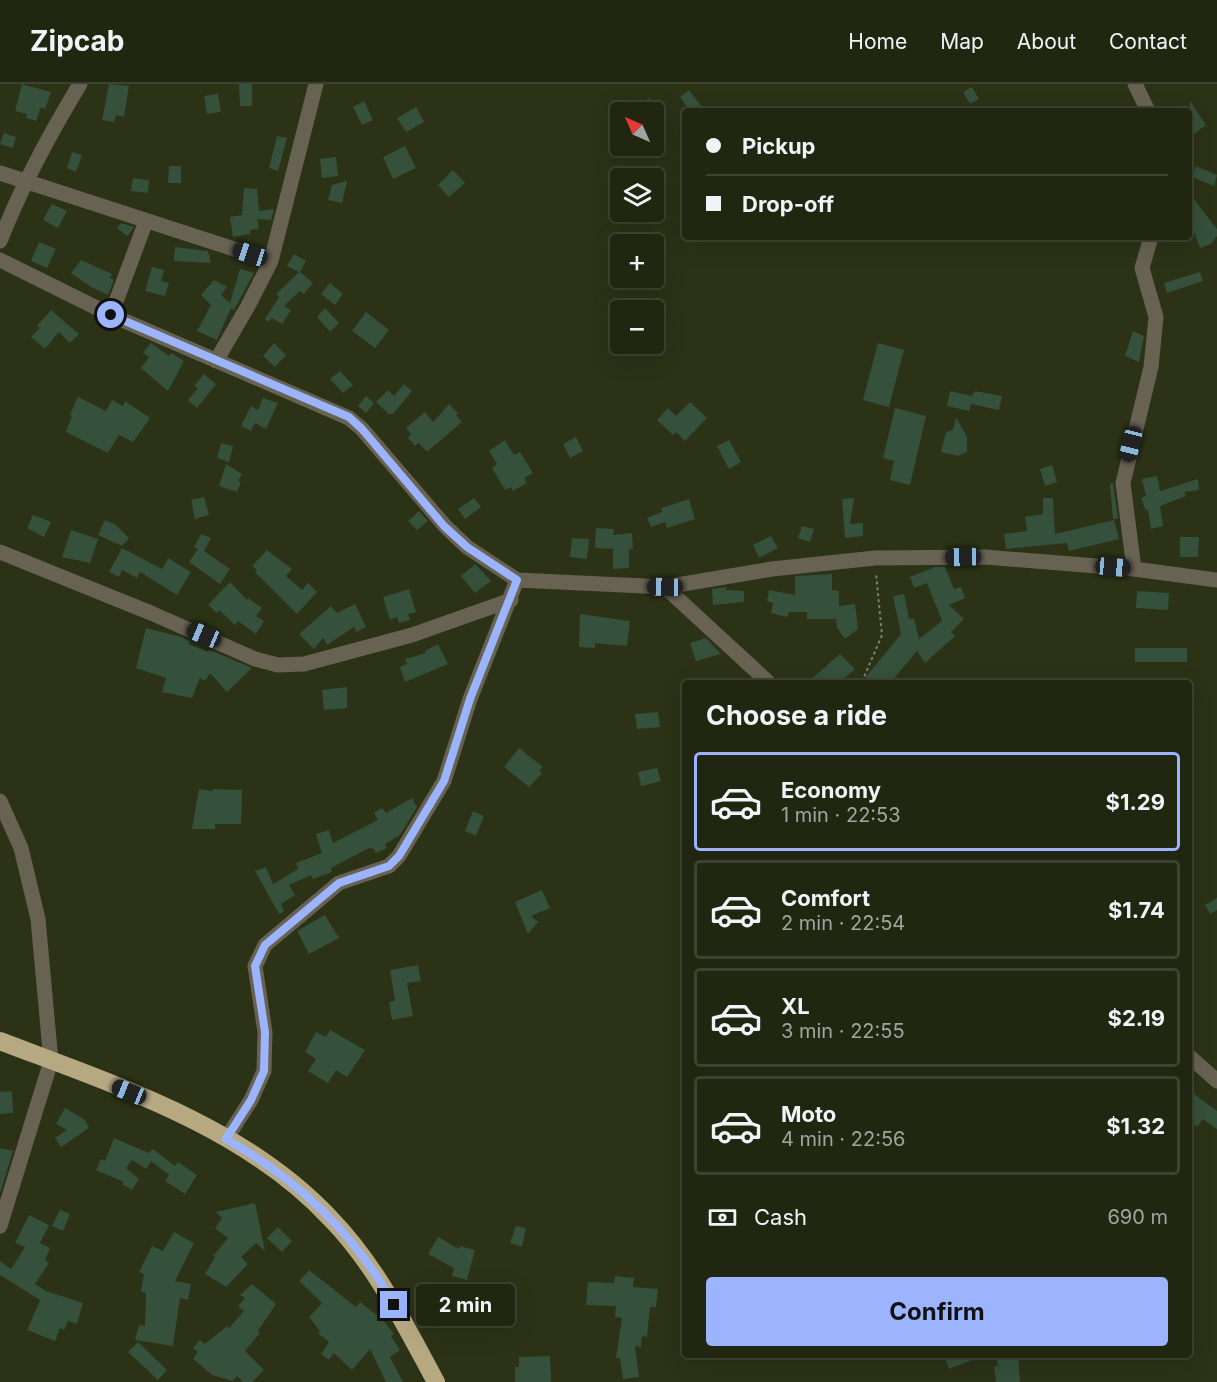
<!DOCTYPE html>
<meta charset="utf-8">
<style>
:root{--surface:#202610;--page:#2d321e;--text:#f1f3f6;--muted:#a2a59f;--line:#3d4330;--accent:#9cb4fd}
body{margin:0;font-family:Inter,sans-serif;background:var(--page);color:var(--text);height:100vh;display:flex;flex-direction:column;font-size:22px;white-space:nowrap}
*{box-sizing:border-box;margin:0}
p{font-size:20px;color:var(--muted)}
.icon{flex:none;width:33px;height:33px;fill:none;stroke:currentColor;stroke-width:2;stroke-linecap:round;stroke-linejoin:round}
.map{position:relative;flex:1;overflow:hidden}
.details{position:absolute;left:682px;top:596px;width:510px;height:678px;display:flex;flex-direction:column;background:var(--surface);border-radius:6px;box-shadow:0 6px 24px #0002,0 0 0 2px var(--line)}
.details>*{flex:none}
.guide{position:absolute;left:682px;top:24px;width:510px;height:132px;border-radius:6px;box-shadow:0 6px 24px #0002,0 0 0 2px var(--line);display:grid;align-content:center;height:132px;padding:0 24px;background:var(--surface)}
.needle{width:39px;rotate:315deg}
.fabs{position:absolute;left:610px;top:18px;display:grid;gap:12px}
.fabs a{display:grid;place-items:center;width:54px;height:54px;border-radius:6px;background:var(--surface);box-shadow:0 6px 24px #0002,0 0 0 2px var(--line);font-size:30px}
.end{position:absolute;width:27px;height:27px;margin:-14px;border:8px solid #9cb4fd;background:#111;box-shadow:0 0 0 3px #111}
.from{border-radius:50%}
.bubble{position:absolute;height:42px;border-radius:6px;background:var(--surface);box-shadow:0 6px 24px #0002,0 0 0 2px var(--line);font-size:20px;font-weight:700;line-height:42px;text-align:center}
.car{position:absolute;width:18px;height:36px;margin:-18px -9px;border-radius:8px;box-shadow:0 0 4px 2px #0007;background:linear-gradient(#222 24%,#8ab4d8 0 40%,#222 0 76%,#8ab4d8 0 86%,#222 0)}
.guide b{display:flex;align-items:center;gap:21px;height:57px;font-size:22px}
.guide b+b{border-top:2px solid var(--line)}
.guide i{width:15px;height:15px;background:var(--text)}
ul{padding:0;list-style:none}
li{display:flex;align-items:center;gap:18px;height:99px;margin:0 12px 9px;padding:0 12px;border:3px solid var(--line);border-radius:6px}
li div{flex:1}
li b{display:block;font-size:22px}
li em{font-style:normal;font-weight:700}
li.on{border-color:var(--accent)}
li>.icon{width:54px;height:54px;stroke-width:1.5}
h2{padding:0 24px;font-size:27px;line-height:72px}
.pay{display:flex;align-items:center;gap:15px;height:66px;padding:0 24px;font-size:22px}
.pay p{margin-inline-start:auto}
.button{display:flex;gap:12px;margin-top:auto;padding:12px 24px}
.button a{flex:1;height:69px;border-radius:6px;background:var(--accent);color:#111;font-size:24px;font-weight:700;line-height:69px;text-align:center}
header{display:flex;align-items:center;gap:36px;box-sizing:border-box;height:84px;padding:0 30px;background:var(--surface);border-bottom:2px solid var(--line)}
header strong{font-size:28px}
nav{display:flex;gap:33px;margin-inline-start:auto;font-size:21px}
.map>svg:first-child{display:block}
.building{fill:#35503b}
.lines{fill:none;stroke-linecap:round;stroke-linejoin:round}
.path{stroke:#7c826b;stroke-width:2;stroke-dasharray:3 3;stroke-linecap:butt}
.minor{stroke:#686253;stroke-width:15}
.highway{stroke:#b6a982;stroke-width:18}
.route{stroke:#9cb4fd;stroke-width:8}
</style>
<header>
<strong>Zipcab</strong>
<nav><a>Home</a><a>Map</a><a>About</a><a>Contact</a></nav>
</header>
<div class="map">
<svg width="1217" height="1298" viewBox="0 0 1217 1298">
<rect width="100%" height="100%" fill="#2b3216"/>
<path class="building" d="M22 0 51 8 45 25 41 23 36 37 26 34 27 30 15 27Z
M109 0 129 2 124 33 116 31 114 38 102 36Z
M239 0H252V22H240Z
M972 3 979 15 970 20 963 8Z
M689 6 705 27H690L680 13Z
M218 10 221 28 207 30 204 12Z
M649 14 657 22 651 28H634Z
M364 17 373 36 362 41 353 23Z
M1190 17 1206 41 1190 53Z
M416 23 424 38 406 48 397 34Z
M4 49 16 53 13 64 0 60Z
M277 52 287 54 278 87 269 84Z
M405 62 416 84 393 95 383 73Z
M72 68 82 71 76 88 67 84Z
M336 73 338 92 322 94 320 75Z
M169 82H181V99H168Z
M1196 82 1217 91 1214 102 1192 93Z
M453 86 465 99 449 113 438 101Z
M133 94 149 96 148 109 131 107Z
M347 97 342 119 328 116 332 101Z
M244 104 257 105 259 127 274 125 271 136 257 135 259 145 250 146V150L233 153 230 133 242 131Z
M1190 110 1217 145V152L1211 160 1200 164 1190 137Z
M52 120 67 127 58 144 43 136Z
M121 139 134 143 127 152 117 144Z
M39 158 56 165 47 184 31 177Z
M175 163 208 167 211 179 174 177Z
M294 170 306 177 300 188 313 199 304 210 300 207 284 222 291 226 282 240 272 234 268 238 265 235 279 213 276 210 299 188 287 182Z
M81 176 112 190 110 194 114 196 108 211 91 203 71 189Z
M152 183 164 186 161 197 169 199 165 212 145 207Z
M240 185 254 189 234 226 231 224 217 256 197 247 211 221 201 211 214 196 227 203 221 211 230 219Z
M1200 188 1203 197 1167 209 1164 199Z
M330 199 343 210 335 221 321 210Z
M325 224 339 239 330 248 317 233Z
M51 226 79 250 70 259 59 248 45 265 31 253 40 244 37 242Z
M366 228 389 246 375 264 352 247Z
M1133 247 1144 252 1139 278 1125 272Z
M151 259 169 272 171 269 184 277 168 307 141 284 149 273 143 269Z
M274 259 286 271 275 283 263 272Z
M878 259 904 266 889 323 863 316Z
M340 287 353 301 343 309 330 295Z
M204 290 216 300 197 324 188 316 198 304 194 302Z
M404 300 412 307 393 330H389L376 318 388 306 394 312Z
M950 307 971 312 975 307 1002 312 999 326 971 320 969 327 947 322Z
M366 312 374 319 366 329 358 322Z
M78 313 106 327 112 316 123 322 125 317 150 334 133 358 119 351 108 369 66 348 72 332 70 330Z
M263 314 278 319 266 345 255 339 251 347 241 342 251 322 258 326Z
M690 318 707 334 685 357 676 348 673 351 657 336 668 324 676 332Z
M449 320 458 329 456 331 462 338 427 368 419 359 415 362 408 354 411 350 406 344 425 328 433 338Z
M895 324 926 332 910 401 890 396 894 377 883 374Z
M956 333 967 353V368L958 372 941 368 946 348 953 346Z
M576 353 583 367 570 374 563 360Z
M505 356 514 371 520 368 533 389 524 394 527 399 513 407 511 403 505 406 492 384 497 380 489 367Z
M729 356 741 378 729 385 717 362Z
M221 359 233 362 229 378 217 374Z
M226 380 242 390 238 397 241 398 237 408 219 402Z
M1052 381 1057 398 1045 402 1040 385Z
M1157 392 1160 407 1198 395 1199 406 1184 408 1186 412 1160 422 1163 442 1151 445 1148 426 1146 427 1141 414 1146 412 1142 395Z
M1113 399 1118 435H1113L1110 400Z
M204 413 209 431 195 435 191 416Z
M474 414 481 423 465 435 458 425Z
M854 414 850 440 863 439V452L845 454 842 415Z
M1043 414H1053L1055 450 1114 436 1119 455 1069 467 1067 459 1006 465 1004 450 1027 447 1025 433 1043 430Z
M689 415 695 435 667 444 665 438 651 443 647 434 662 428 661 424Z
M419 427 428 437 417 446 408 437Z
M33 431 51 438 44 453 27 444Z
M105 436 116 441 129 454 122 462 98 451Z
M802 442 814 445 810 458 798 454Z
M596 444 614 445 613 451 632 449 633 465H629V484L613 485V465L595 464Z
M71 446 98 455 90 479 62 473Z
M201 450 211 454 204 467 230 485 220 500 189 478 198 465 194 463Z
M771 452 778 464 759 474 753 461Z
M1180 453H1199L1198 473H1180Z
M572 454 589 455 587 475 570 473Z
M122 464 162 485 168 474 191 488 177 511 140 488 137 494 122 486 119 493 109 488Z
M267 466 292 485 286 492 302 506 308 499 317 508 297 530 255 488 257 486 252 482Z
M475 480 491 497 475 509 461 492Z
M935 483H945L954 505 961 503 965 514 949 521 964 535 951 548 955 552 925 579 917 567 891 598H871L865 594 901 550 893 512 904 510 909 535 914 534 919 555 942 537 927 499 914 504 910 493Z
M832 490V506L839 507V522L855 520 858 545 845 555 837 544 836 535H807V528H789L787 533 771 529 773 519 767 517 769 506 795 511V492Z
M230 498 247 516 248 514 262 524 256 532 264 537 256 550 238 537 235 541 219 526 217 529 208 521Z
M726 503V506L744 507V518L713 521 712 505Z
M409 505 416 528 408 530 410 536 399 539 397 533 390 536 383 513Z
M1137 507 1169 509 1168 526 1136 524Z
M355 520 366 543 356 548 354 543 327 561 323 554 314 565 299 550 331 522 337 529Z
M580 530 630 537 627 562 595 559V564L579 563Z
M146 544 181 553 190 557 189 560 208 568 210 566 252 584 227 608 210 589 205 597 200 594 192 614 162 608 166 594 136 584Z
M706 554 721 570 696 577 690 559Z
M438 560 448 580 405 598 400 583 407 580 405 575 426 569 425 567Z
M1135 564H1187V578H1135Z
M840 570 855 585 840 598H808Z
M347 603V624L324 626 322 606Z
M658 628 660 643 637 645 635 630Z
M519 664 543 683 539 686 542 689 529 703 504 683Z
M657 684 661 697 641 702 638 688Z
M199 705 213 707V705L242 706 241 740H215V745H192Z
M412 714 417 723 400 751 385 760 387 764 376 769 374 765 369 764 331 784 332 788 313 795 311 791 289 801 295 811 281 820 284 828 279 830 255 787 266 783 273 800 298 785 296 779 322 769 316 750 329 746 333 759 378 736 374 729 382 724 386 729Z
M473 727 484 732 476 752 465 747Z
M542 806 550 824 531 832 538 838 528 850 515 818Z
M1217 814V826L1210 830 1205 821Z
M325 831 339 854 309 870 297 847Z
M418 881 421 897 407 899 413 932 392 936 389 918 395 917 390 886Z
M330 946 365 966 347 993 336 986 328 999 308 987 316 975 305 968 316 948 326 953Z
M12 1007 13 1029 0 1030V1008Z
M1190 1007 1217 1027V1045L1203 1035 1197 1043 1190 1037Z
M65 1024 85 1036 89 1044 61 1063 55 1054 67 1046 56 1040Z
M114 1054 149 1069 153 1065 175 1082 178 1078 197 1091 185 1110 165 1097 169 1091 151 1077 146 1085 132 1076 126 1084 139 1095 132 1106 122 1100 124 1098 96 1086 101 1075 105 1077Z
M0 1064 13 1067 0 1109Z
M255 1119 265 1167 256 1159 241 1173 248 1180 226 1203 205 1190 215 1173 213 1172 228 1154 215 1144 222 1134 216 1128Z
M60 1126 70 1130 63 1147 52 1142Z
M29 1131 49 1141 40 1159 50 1164 45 1176 49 1179 35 1200 46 1207 83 1219 77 1240 68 1237 64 1246 60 1244 55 1257 27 1246 40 1216 0 1191V1177L11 1185 25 1163 15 1159Z
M516 1142 526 1144 522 1163 510 1159Z
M278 1143 292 1157 282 1168 267 1154Z
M174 1148 194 1159 175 1197 191 1200 188 1216 180 1214 173 1262 135 1256 139 1241 145 1242 146 1209 141 1208 144 1190 139 1188 152 1162 163 1167Z
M438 1153 459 1165 460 1162 475 1166 467 1196 452 1192 454 1184 428 1170Z
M309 1186 356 1223 360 1218 383 1236 394 1250 391 1252 400 1266 390 1273 403 1298H386L370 1265 352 1286 334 1269 329 1276 321 1270 329 1258 318 1249 320 1247 309 1233 322 1219 299 1197Z
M615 1192 634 1194 633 1203 658 1205 656 1223H650L647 1253 642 1252 641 1263 635 1262 639 1293 623 1295 620 1274H616L622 1234 615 1233 616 1222 586 1221 588 1198 614 1199Z
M252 1200 276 1220 258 1247 260 1249 245 1267 264 1286 252 1298H243L237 1292 233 1297 212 1291 193 1275 198 1268 193 1264 200 1256 205 1260 227 1242 229 1244 244 1227 238 1222 245 1214 240 1211Z
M138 1258 167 1286 158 1296 128 1268Z
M948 1270H983L984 1271 949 1285 945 1274 949 1273Z
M996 1270H1018L1020 1298H996L994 1282H998Z
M550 1272 551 1298H515V1283H519V1273Z"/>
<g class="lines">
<path class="path" d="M862 598 882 551 876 489"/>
<path class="minor" d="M1135 0 1148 27
M0 89 271 177
M0 157C22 101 49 51 80 0
M0 176 111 231 349 334 362 345 445 442 467 463 517 496 665 503 772 485 875 474 985 473 1134 485 1217 496
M111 231 146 137
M216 277 248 222 271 177 316 0
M0 468 151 529 255 575 278 581 304 580 412 551 511 516
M1134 485 1123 399 1151 283 1156 233 1142 184 1151 153
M665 503 768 598
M0 717 21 764 38 835 51 977 0 1142
M1190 973 1217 997
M226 1055 251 1016 264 987 265 948 255 882 265 861 339 799 389 782 399 772 444 697 470 615 517 496"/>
<path class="highway" d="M0 957C115 1001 244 1042 330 1134 376 1181 405 1241 436 1298"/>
</g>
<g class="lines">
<path class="route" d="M111 231 349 333 362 345 444 442 467 463 517 496 470 615 444 697 399 772 389 782 339 799 265 861 255 882 265 948 264 987 251 1016 226 1055C297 1095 354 1148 394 1221"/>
</g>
</svg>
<div class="fabs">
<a><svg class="needle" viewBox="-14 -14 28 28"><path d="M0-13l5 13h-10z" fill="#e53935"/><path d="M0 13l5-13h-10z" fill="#a2a59f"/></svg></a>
<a><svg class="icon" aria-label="layers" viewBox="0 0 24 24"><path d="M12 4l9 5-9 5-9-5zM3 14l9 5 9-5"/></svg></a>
<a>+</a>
<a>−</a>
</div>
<i class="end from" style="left:111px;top:231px"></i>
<i class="end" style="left:394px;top:1221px"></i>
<div class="bubble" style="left:416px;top:1200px;width:99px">2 min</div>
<i class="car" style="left:250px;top:170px;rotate:288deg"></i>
<i class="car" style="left:1131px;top:360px;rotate:194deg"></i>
<i class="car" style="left:963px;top:473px;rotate:269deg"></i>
<i class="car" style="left:1113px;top:483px;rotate:95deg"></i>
<i class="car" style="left:665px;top:503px;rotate:271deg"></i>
<i class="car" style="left:204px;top:551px;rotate:293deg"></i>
<i class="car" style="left:129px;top:1008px;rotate:292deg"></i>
<div class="guide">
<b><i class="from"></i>Pickup</b>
<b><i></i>Drop-off</b>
</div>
<section class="details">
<h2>Choose a ride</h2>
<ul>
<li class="on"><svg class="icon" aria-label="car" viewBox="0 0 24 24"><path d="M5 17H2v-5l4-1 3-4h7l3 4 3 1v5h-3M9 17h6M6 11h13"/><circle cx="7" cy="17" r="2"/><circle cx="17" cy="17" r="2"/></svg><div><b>Economy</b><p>1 min · 22:53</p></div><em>$1.29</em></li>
<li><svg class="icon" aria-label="car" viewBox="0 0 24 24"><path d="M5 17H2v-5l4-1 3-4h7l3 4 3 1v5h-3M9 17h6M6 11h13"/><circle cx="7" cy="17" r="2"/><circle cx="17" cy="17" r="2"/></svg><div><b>Comfort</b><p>2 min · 22:54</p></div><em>$1.74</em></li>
<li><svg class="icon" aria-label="car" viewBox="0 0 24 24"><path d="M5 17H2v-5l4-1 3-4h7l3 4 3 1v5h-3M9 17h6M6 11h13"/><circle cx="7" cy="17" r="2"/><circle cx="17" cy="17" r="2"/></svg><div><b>XL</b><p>3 min · 22:55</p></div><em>$2.19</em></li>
<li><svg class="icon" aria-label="car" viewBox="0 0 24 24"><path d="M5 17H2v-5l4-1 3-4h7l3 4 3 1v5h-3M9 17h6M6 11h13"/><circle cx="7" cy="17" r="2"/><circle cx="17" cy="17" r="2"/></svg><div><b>Moto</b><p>4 min · 22:56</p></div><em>$1.32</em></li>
</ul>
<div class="pay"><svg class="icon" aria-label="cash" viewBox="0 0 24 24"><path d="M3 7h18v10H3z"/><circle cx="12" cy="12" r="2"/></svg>Cash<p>690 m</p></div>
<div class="button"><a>Confirm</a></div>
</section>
</div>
